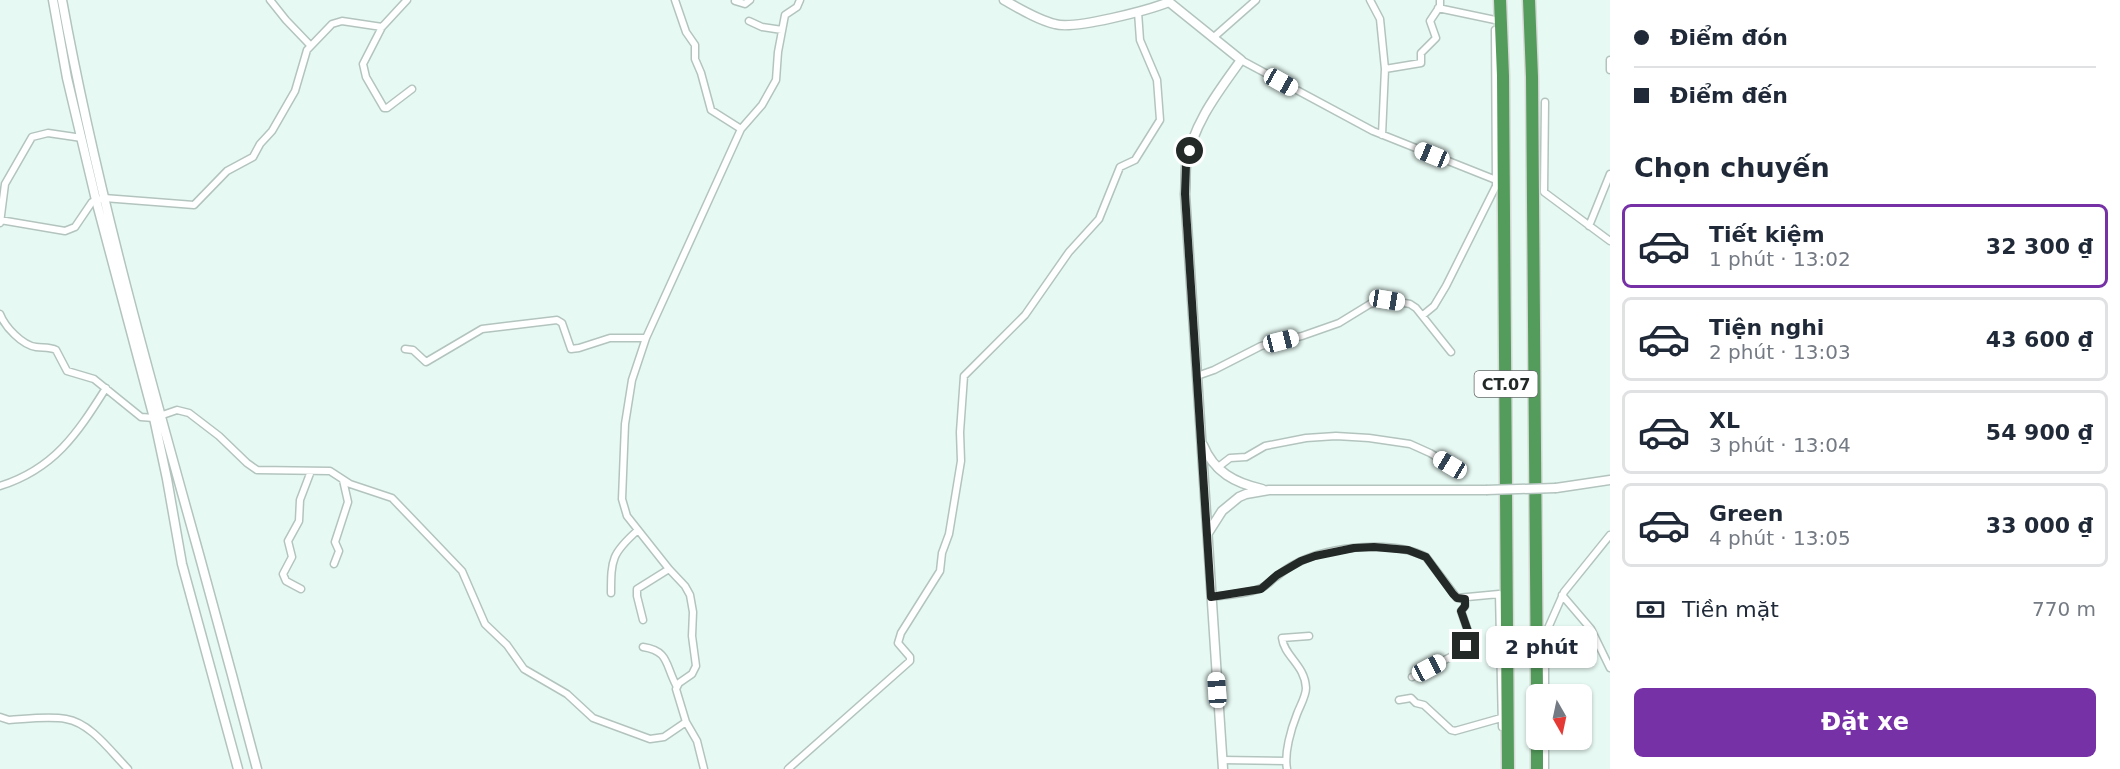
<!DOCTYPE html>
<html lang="vi">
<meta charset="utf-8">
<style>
:root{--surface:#fff;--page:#f6f6f7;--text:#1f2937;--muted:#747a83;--line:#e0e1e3;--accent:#7531a5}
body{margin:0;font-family:"DejaVu Sans",sans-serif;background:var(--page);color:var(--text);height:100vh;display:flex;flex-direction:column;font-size:22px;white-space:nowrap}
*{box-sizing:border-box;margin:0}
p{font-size:20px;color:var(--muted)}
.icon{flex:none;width:33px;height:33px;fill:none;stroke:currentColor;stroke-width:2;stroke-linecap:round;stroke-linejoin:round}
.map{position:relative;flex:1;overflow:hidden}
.panel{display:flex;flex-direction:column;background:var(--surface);width:510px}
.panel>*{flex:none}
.guide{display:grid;align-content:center;height:132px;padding:0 24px;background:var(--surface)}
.needle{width:39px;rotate:171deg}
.fabs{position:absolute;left:1526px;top:684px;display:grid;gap:12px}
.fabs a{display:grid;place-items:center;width:66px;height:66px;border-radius:9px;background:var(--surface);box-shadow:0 2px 4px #0004;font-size:30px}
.end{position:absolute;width:27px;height:27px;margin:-14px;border:8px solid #232927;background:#fff;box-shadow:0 0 0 3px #fff}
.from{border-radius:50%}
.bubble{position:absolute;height:42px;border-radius:9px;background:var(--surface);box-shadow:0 2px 4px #0004;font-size:20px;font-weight:700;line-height:42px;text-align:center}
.car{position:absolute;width:18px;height:36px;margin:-18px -9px;border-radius:8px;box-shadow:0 0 4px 2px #0007;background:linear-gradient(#fff 24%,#345 0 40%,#fff 0 76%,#345 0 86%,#fff 0)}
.guide b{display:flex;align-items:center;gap:21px;height:57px;font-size:22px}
.guide b+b{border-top:2px solid var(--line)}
.guide i{width:15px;height:15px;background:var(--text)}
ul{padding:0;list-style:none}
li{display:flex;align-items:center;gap:18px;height:84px;margin:0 12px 9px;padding:0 12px;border:3px solid var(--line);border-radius:9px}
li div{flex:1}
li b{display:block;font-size:22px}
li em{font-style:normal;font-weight:700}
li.current{border-color:var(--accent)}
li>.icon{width:54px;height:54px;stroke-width:1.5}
h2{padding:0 24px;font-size:27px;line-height:72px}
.pay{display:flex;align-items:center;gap:15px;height:66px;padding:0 24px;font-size:22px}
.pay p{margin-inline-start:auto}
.primary-button{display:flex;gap:12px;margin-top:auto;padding:12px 24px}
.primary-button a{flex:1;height:69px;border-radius:9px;background:var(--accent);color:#fff;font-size:24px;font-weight:700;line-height:69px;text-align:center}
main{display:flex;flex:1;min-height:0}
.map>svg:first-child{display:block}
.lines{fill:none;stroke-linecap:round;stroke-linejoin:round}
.minor-casing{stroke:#b3c4be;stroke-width:9}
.tertiary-casing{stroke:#b3c4be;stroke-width:11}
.motorway-casing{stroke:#d7d8d8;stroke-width:15}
.minor{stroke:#fff;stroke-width:6}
.tertiary{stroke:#fff;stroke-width:8}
.motorway{stroke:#539c5b;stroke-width:12}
.tertiary-bridge-casing{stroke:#b3c4be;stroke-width:11;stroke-linecap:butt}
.tertiary-bridge{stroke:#fff;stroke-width:8}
.route{stroke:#232927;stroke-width:8}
.labels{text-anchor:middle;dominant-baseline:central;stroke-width:5;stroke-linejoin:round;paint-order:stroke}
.shield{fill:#fff;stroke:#656968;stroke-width:1.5}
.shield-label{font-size:16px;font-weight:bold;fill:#232927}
</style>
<main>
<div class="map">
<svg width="1610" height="769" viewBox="0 0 1610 769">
<rect width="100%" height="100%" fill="#e7f9f3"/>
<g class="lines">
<defs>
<path id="minor" d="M270 0 286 20 310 45
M407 0 382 27 363 64 366 77 384 108H387L412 89
M675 0 686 32 695 45V59L701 73 711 110 741 129
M1370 0 1380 19 1385 69
M735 1 745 4 750 0
M1438 8 1495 20
M749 21 762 27 782 30
M1214 37 1256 0
M1241 60 1373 131 1496 180
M1610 60V70
M1545 102 1544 192 1610 241
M1382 135 1385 69 1421 63V53L1436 38 1430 21 1440 6V0
M0 220 65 231 75 227 92 202 104 198 194 205 227 171 253 157 260 144 272 131 295 91 307 50 332 24 342 21 382 27
M0 223 5 184 32 137 48 133 82 138
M1589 226 1610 174
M0 314C5 327 22 345 36 347 43 348 50 347 56 350L67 371 94 379 141 417 154 418 177 410 189 413 219 436 247 463 257 470 330 471 350 484 392 498 462 571 485 624 507 645 524 669 567 694 593 718 650 739 664 737 686 722
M1423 315 1434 306 1446 286 1496 186 1495 30
M405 349 413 350 426 362 482 329 557 320 562 323 571 349 579 348 610 338H646
M1197 376 1214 370 1261 346 1302 336 1339 323 1370 304 1387 300 1410 304 1416 308 1451 352
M1217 468 1230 458 1246 457 1265 446 1306 438 1336 436 1369 438 1410 444 1430 453 1459 470
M0 486C54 469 77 434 106 388
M334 564 339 551 335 542 348 502 343 480
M301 589 286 581 283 574 292 557 288 541 299 521 300 500 311 471
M611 593C611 559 612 553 638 530
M1562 595 1591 629 1610 668
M1211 597C1225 595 1249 594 1261 588 1267 586 1271 580 1276 577 1283 571 1291 566 1299 562 1331 546 1394 540 1426 557L1457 598 1499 594 1502 727
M643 620 637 596V589L669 569
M643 647C669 651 665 664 676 685
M1412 677 1464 650 1470 637 1461 611 1465 606V599
M1545 694V635L1564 592 1610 535
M1399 700 1411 698 1416 703 1424 705 1451 730 1455 731 1501 718
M0 717 9 720C27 719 48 716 66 719 91 723 111 752 128 769
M1545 740V769
M1222 760 1286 761
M704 769 697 741 686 722 676 689 679 683 692 674 696 666 692 636 693 612 690 595 685 586 669 569 627 516 622 499 625 424 632 380 646 338 741 129 762 105 776 80 778 52 785 15 797 7 800 0
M788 769 910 661V657L898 643 901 633 940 571 942 553 949 534 961 461 960 432 964 376 1025 315 1069 252 1099 219 1120 167 1135 160 1160 120 1157 80 1140 40 1138 12
M1287 769C1284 753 1291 729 1297 714 1300 706 1306 696 1306 688 1305 665 1284 656 1282 638L1309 636"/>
<path id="tertiary" d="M53 0 67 78 96 200 154 418 167 479 182 564 238 769
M62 0C96 187 148 371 199 554 219 626 238 697 257 769
M1004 0C1020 9 1038 20 1055 24 1074 30 1149 10 1169 2L1241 60C1218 92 1192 125 1186 166 1185 175 1186 185 1185 194L1223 769
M1203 445C1214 472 1235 483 1262 489
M1556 488 1610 480
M1208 533 1222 511 1239 497 1246 494 1269 490H1486"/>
<path id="motorway" d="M1500 0 1503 76 1508 769
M1529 0 1532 77 1537 694
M1537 740V769"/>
</defs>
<use href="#minor" class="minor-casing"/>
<use href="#tertiary" class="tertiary-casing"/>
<use href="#motorway" class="motorway-casing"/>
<use href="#minor" class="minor"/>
<use href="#tertiary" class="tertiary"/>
<use href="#motorway" class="motorway"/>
<defs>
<path id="tertiary-bridge" d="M1486 490 1556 488"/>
</defs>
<use href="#tertiary-bridge" class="tertiary-bridge-casing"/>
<use href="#tertiary-bridge" class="tertiary-bridge"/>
</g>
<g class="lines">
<path class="route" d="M1190 151 1186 165 1185 194 1211 597 1261 589 1277 575 1301 561 1315 556 1354 548 1374 547 1408 550 1426 557 1453 594 1457 598 1465 599V606L1461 611 1470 637 1466 646"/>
</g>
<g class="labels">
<rect class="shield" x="1474.5" y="371" width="63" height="26" rx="4.5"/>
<g class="shield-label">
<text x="1506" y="384">CT.07</text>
</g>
</g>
</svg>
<div class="fabs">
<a><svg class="needle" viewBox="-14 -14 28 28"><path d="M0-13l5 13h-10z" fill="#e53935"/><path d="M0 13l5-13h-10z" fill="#747a83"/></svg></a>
</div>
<i class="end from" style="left:1190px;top:151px"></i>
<i class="end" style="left:1466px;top:646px"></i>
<div class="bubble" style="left:1486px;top:626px;width:111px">2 phút</div>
<i class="car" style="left:1281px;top:82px;rotate:119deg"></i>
<i class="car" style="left:1432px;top:155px;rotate:292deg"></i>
<i class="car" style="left:1387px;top:300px;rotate:99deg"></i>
<i class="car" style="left:1281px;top:341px;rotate:76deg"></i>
<i class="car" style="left:1450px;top:465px;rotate:301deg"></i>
<i class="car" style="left:1429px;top:668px;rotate:62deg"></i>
<i class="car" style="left:1217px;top:690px;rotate:356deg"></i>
</div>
<section class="panel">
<div class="guide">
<b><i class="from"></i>Điểm đón</b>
<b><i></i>Điểm đến</b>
</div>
<h2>Chọn chuyến</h2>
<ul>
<li class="current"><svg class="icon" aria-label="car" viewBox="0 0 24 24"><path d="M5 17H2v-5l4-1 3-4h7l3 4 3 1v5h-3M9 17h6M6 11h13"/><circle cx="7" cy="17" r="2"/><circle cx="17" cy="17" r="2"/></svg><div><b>Tiết kiệm</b><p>1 phút · 13:02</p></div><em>32 300 ₫</em></li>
<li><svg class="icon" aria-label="car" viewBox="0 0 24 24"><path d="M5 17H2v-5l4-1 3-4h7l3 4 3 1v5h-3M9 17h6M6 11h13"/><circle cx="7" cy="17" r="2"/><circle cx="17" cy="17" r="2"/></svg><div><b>Tiện nghi</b><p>2 phút · 13:03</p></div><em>43 600 ₫</em></li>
<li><svg class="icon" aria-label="car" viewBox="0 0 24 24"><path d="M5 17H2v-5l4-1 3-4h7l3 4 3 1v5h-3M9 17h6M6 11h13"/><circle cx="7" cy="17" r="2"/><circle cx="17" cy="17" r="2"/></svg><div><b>XL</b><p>3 phút · 13:04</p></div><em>54 900 ₫</em></li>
<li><svg class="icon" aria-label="car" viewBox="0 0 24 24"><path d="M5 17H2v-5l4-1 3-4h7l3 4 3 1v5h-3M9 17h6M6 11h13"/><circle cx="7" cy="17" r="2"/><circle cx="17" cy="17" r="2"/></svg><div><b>Green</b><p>4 phút · 13:05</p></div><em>33 000 ₫</em></li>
</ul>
<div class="pay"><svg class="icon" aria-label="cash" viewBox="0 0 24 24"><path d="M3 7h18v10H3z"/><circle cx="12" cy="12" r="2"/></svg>Tiền mặt<p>770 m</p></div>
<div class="primary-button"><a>Đặt xe</a></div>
</section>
</main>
